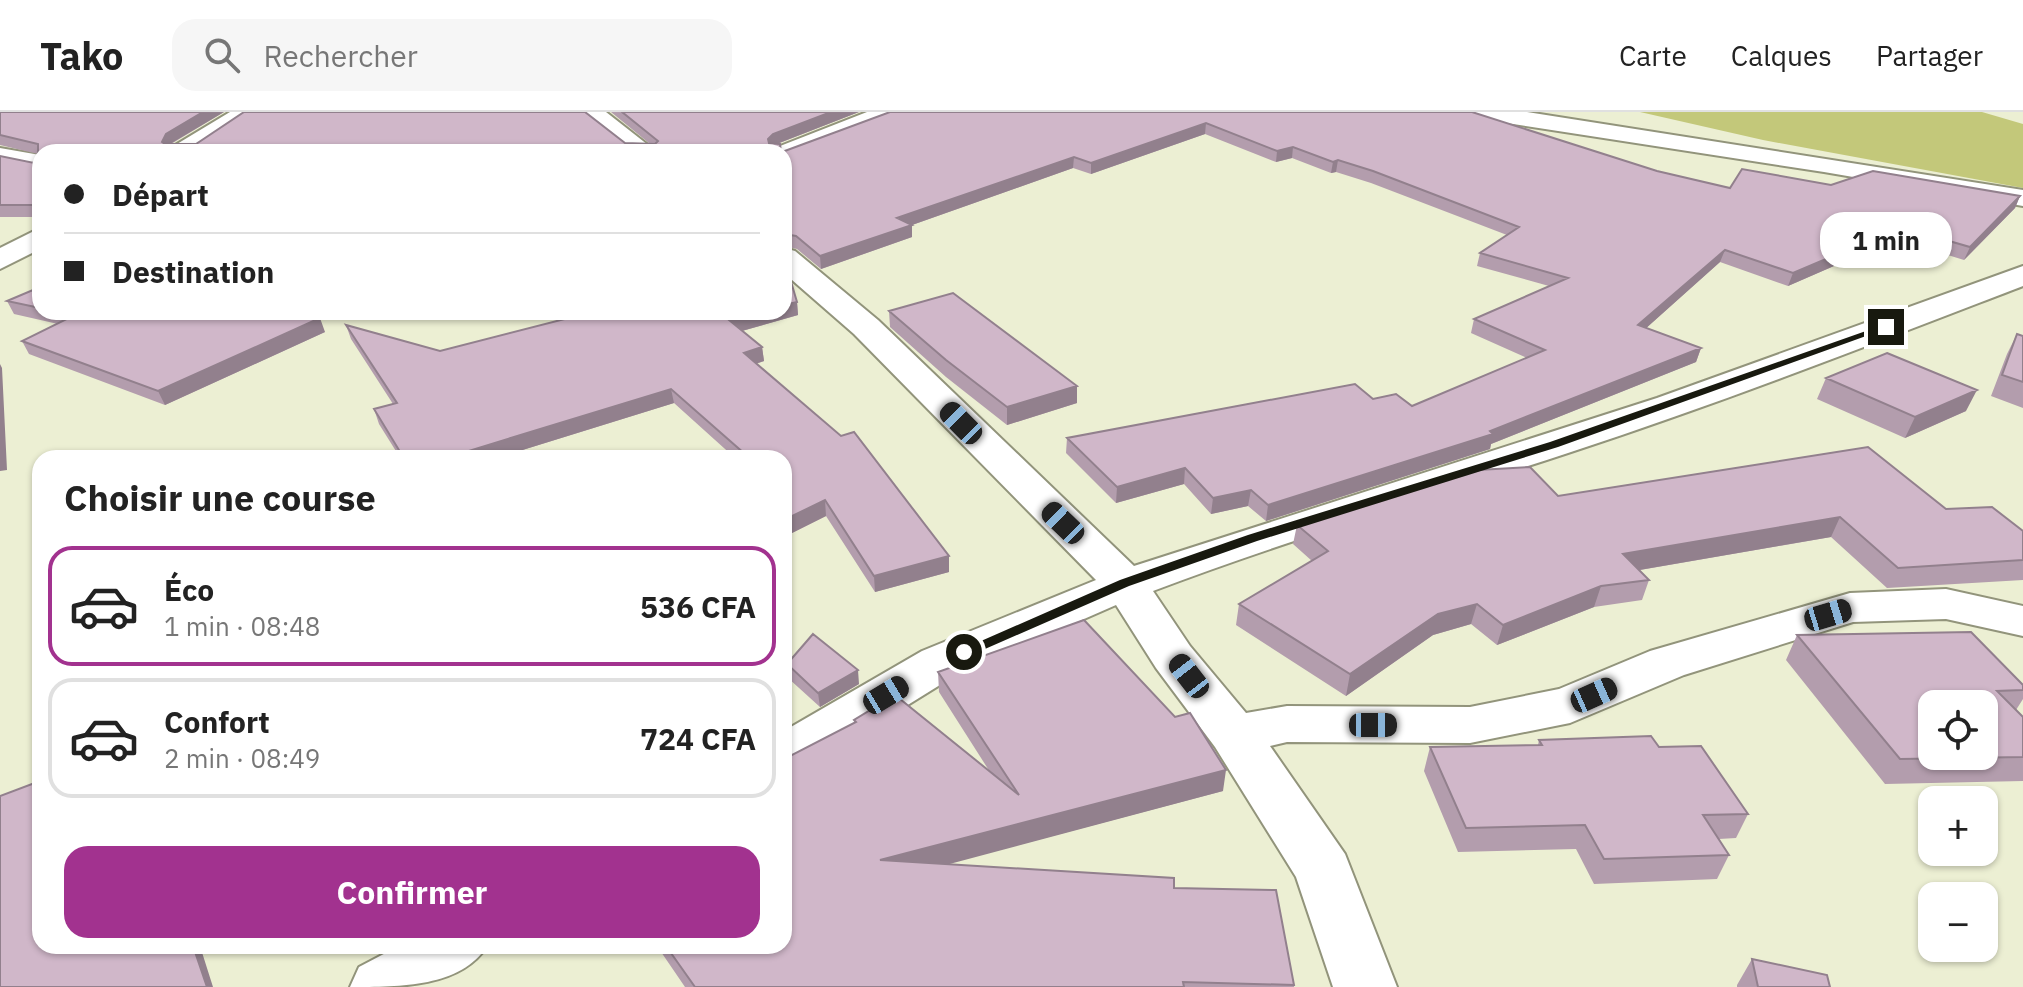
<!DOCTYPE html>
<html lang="fr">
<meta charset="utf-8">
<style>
:root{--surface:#fff;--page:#f6f6f6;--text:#222;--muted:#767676;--line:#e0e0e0;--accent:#a2328f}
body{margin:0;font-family:"IBM Plex Sans",sans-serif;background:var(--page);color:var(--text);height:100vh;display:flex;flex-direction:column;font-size:30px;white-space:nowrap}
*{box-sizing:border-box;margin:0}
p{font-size:26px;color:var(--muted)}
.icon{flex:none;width:44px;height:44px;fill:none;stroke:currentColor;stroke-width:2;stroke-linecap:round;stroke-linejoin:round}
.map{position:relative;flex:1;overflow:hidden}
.drawer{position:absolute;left:32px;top:338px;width:760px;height:504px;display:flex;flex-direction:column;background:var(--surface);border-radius:24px;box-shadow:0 2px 6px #0004}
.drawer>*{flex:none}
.banner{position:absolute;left:32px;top:32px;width:760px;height:176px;border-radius:24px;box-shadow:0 2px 6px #0004;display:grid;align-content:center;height:176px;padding:0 32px;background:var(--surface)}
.fabs{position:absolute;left:1918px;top:578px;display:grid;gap:16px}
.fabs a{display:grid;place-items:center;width:80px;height:80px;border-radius:16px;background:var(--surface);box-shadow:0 2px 6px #0004;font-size:40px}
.end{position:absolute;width:36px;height:36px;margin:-18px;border:10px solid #18190f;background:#fff;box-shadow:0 0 0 4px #fff}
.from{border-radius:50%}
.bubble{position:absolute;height:56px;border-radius:24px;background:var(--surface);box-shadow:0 2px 6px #0004;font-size:26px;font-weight:700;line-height:56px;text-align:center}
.car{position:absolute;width:24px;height:48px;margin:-24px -12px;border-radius:10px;box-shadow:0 0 6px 2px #0007;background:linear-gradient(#222 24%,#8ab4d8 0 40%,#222 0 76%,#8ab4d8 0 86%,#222 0)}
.banner b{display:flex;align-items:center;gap:28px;height:76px;font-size:30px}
.banner b+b{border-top:2px solid var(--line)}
.banner i{width:20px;height:20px;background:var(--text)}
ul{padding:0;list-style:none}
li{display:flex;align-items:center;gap:24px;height:120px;margin:0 16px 12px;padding:0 16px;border:4px solid var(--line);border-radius:24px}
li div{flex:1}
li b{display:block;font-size:30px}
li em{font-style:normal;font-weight:700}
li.current{border-color:var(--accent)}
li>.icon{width:72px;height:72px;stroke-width:1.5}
h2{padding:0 32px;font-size:36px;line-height:96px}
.primary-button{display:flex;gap:16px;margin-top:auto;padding:16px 32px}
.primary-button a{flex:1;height:92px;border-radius:24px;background:var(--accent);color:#fff;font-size:32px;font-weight:700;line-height:92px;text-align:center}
header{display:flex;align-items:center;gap:48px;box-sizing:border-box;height:112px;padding:0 40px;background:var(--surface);border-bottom:2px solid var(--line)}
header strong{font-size:38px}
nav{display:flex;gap:44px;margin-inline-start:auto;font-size:28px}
.search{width:560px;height:72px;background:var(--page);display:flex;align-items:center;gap:20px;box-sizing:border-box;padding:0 28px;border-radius:24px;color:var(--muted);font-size:30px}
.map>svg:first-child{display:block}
.green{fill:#c3c87a}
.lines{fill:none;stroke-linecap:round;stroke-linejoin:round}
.street-casing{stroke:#92947b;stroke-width:4}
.secondary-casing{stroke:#92947b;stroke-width:4}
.street{fill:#fff;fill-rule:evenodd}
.secondary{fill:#fff;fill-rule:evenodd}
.wall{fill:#b39dad}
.shaded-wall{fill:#92808d}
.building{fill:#d0b7c9;stroke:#92808d;stroke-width:2;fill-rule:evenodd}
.route{fill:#18190f}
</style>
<header>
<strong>Tako</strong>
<div class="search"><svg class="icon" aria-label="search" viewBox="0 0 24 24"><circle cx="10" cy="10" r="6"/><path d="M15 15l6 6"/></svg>Rechercher</div>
<nav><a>Carte</a><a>Calques</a><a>Partager</a></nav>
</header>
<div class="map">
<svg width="2023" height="875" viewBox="0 0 2023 875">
<rect width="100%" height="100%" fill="#ecefd3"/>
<path class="green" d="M1640 0H1982L2023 12V76L1763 28Z"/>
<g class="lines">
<defs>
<path id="street" d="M579 0H606L657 40H629Z
M867 0H900L896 5 793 46 784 49V40H772L775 36Z
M1469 0H1527L2023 78V94L1824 60 1481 7 1473 5Z
M0 36 40 43V59L0 52Z
M784 136 795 139 878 208 1134 454 1657 286 2023 154V174C1872 232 1721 291 1568 341 1429 387 1289 427 1153 479L1190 534 1246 601 1287 594 1470 595 1559 577 1650 539 1850 481 1946 477 2023 494V524L1946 507 1853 510 1684 563 1570 611 1470 631 1287 630 1270 634 1345 742 1397 875H1333L1296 765 1215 635 1156 556 1116 493 956 563 803 658 784 663V619L922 539 1096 468 854 222 784 161Z
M399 834H487C461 875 401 875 350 875L359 855Z"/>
<path id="secondary" d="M230 0H258L198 40H169L172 35Z
M40 116V137L0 157V136Z"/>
</defs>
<use href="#street" class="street-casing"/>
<use href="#secondary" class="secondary-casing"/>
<use href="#street" class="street"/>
<use href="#secondary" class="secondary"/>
</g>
<path class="wall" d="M0 0H224L171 32H650L611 0H859L777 32 40 40V105H0V44L34 51 38 48V42L0 33Z
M890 0H1472L1657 59 1730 76 1831 73 2020 84 2015 96 1964 148 1896 127 1788 174 1720 150 1646 216 1701 236 1696 250 1491 332 1490 337 1266 409 1248 394 1211 402 1184 372 1116 391 1066 341 1067 326 1373 287 1412 294 1527 246 1471 221 1474 207 1549 174 1477 154 1480 141 1507 123 1371 71 1336 60 1331 61 1292 46 1276 50 1205 22 1091 62 1073 56 912 113V125L821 157 797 137 784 134V40Z
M40 175V200H298L325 220 165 293 29 242 22 229 58 212 14 202 7 189Z
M797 190 798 203 742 219 762 235 764 249 756 252 949 460 875 480 826 404 784 425V346H735L674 291 497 346H394L399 344 379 312 374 297 393 292 351 227 346 213 440 239Z
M889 199 1077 291 1007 313 946 265 890 215Z
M2017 222 2023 224V296L1991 284 2007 242Z
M1826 266 1966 299 1905 326 1817 287Z
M1487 358 1558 384 1946 397 2023 419V468L1887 476 1831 425 1640 458 1649 468 1642 488 1594 495 1497 533 1471 512 1433 523 1346 584 1236 513 1239 492 1312 449 1293 432 1297 413Z
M1797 523 2023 573V587L2016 598 2023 605V669L1885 672 1786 548Z
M787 552 859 572 820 595 788 566Z
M938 560 1223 679 946 752 1174 776 1294 873V875H685L657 834H784L854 611V608L990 660 939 580Z
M1539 628 1659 635 1748 702 1736 726 1719 727 1729 743 1717 767 1594 772 1576 737 1458 740 1424 659 1430 635 1538 633Z
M1752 847 1830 875H1737V873Z"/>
<path class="shaded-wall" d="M203 0H224L170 32 166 40 162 30 166 22Z
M831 0H859L774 33 770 38 768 27 773 22Z
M1206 11 1205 22 1091 62V51Z
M1293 35 1292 46 1276 50 1277 39Z
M1074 45 1073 56 912 113V125L821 157 820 144 897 106Z
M1338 48 1336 60 1331 61 1333 50Z
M2020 84 2015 96 1964 148 1970 135Z
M1901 115 1896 127 1788 174 1793 161Z
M1725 138 1720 150 1634 227 1638 213Z
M797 190 798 203 731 222 729 208 759 200H784V193Z
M320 206 325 220 165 293 158 279Z
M762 235 764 249 745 255 744 241Z
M1701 236 1696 250 1491 332 1490 337 1266 409 1268 393 1490 319Z
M0 252 2 256 7 358 0 359Z
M1077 274V291L1007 313V295Z
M671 277 674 291 497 346H463L462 341Z
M1977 278 1966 299 1905 326 1915 305Z
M1185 356 1184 372 1116 391 1117 375Z
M1251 378 1248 394 1211 402 1213 386Z
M825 388 826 404 784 425V408Z
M1840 405 1831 425 1616 462 1623 442Z
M949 444V460L875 480 874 464Z
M1601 474 1594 495 1497 533 1503 513Z
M1477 492 1471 512 1433 523 1346 584 1350 562 1438 502Z
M858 558 859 572 820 595 818 581Z
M1226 658 1223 679 882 770 880 748Z
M193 834H200L213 875H207Z"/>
<path class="building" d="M0 0H203L166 22 162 30 165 32H196L244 0H585L625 31 655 32 658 29 622 0H831L773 22 768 27 769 31 780 32 781 40H40V93H0V44L34 51 38 48V32L0 23Z
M890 0H1472L1657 59 1730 76 1742 57 1831 73 1873 59 2020 84 1970 135 1901 115 1793 161 1725 138 1638 213 1701 236 1490 319 1493 322 1268 393 1251 378 1213 386 1185 356 1117 375 1067 326 1355 272 1373 287 1396 282 1412 294 1545 238 1474 207 1568 166 1480 141 1519 115 1373 59 1338 48 1333 50 1293 35 1277 39 1206 11 1091 51 1074 45 897 106 912 113 820 144 796 124 784 122V40H782Z
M784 153 787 156 797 190 784 193Z
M40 175V196L7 189Z
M953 181 1077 274 1007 295 946 248 889 199Z
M60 200H298L320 206 158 279 22 229 75 203Z
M592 200H759L729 208 762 235 744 241 841 324 854 320 949 444 874 464 825 388 784 408V346H738L746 343 671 277 462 341 465 346H395L402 343 374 297 397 291 346 213 440 239Z
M2017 222 2023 224V270L2002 263Z
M1887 241 1977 278 1915 305 1826 266Z
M1868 335 1946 397 1992 395 2023 419V448L1898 456 1840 405 1623 442 1649 468 1601 474 1503 513 1477 492 1438 502 1350 562 1239 492 1328 439 1297 413 1488 352 1478 358 1530 355 1558 384Z
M1084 508 1175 605 1190 601 1226 658 880 748 1174 766V776L1276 778 1294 873 1183 870 1184 875H695L666 834H784V647L856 610 854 608 895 583 1019 683 938 560Z
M1971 520 2023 573V578L1997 579 2023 605V645L1900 647 1797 523ZM1932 592H1984V644H1932Z
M813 522 858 558 818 581 787 552Z
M1651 624 1659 635 1701 634 1748 702 1703 703 1729 743 1604 747 1585 713 1466 716 1430 635 1542 633 1539 628Z
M40 669V834H193L207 875H0V684Z
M1752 847 1827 863 1830 875H1758Z"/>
<path class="route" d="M1883 213 1891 215 1558 335 1257 429 1129 474 969 544H958L956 540 1120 468 1248 423 1550 330Z"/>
</svg>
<div class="fabs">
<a><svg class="icon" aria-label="locate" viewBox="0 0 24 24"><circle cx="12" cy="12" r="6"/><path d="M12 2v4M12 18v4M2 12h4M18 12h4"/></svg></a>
<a>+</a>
<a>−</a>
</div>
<i class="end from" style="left:964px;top:540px"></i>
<i class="end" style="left:1886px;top:215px"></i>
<div class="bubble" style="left:1820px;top:100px;width:132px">1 min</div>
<i class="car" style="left:961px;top:311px;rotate:315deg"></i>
<i class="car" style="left:1063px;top:411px;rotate:314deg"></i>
<i class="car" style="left:1828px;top:503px;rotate:73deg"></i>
<i class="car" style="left:1189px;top:564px;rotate:322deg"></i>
<i class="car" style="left:886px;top:583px;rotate:59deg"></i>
<i class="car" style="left:1594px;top:583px;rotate:66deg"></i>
<i class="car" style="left:1373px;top:613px;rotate:90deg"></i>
<div class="banner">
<b><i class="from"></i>Départ</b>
<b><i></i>Destination</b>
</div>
<section class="drawer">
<h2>Choisir une course</h2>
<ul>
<li class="current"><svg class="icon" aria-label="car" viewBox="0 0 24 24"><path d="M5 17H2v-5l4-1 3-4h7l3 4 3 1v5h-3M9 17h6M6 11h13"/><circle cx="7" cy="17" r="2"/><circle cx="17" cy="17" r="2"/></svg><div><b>Éco</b><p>1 min · 08:48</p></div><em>536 CFA</em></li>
<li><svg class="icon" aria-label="car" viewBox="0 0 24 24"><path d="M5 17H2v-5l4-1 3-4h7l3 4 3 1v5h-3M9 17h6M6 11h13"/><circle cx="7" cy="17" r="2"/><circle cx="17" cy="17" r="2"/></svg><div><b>Confort</b><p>2 min · 08:49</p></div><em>724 CFA</em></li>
</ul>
<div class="primary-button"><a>Confirmer</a></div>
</section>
</div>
